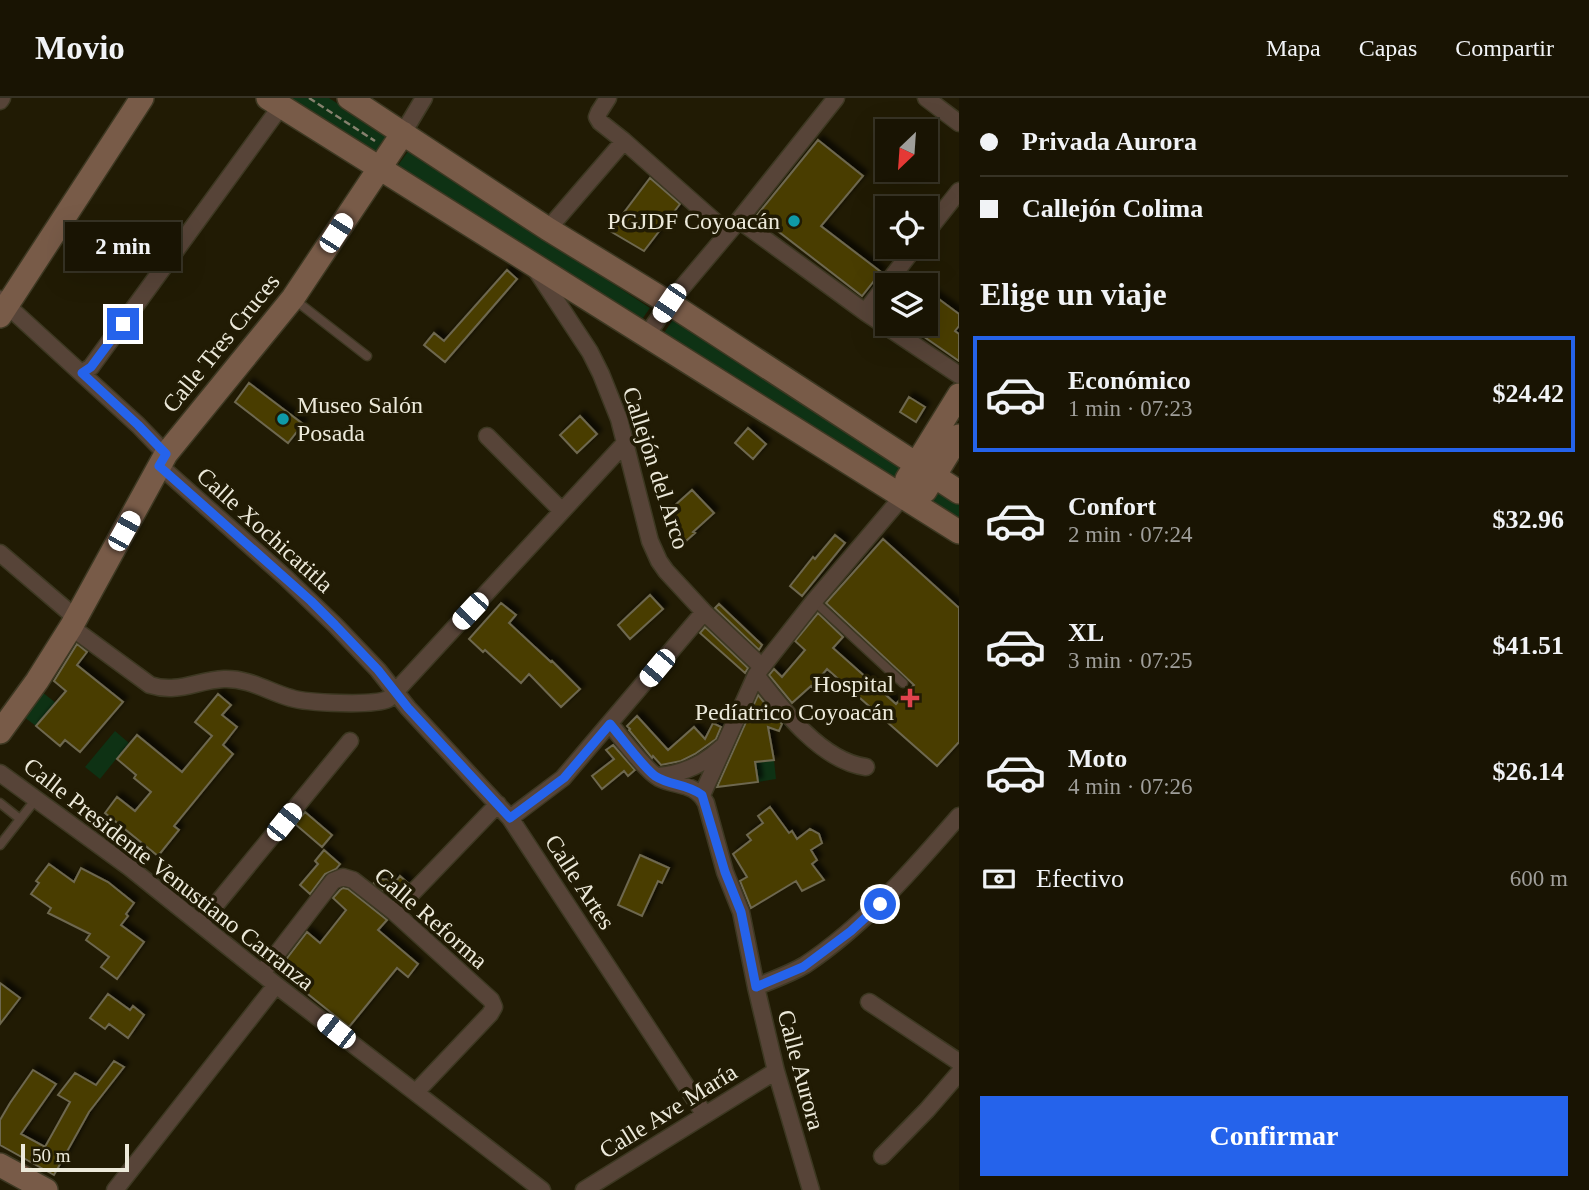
<!DOCTYPE html>
<html lang="es">
<meta charset="utf-8">
<style>
:root{--surface:#191403;--page:#262112;--text:#f1f3f6;--muted:#9f9e9a;--line:#373325;--accent:#2563eb}
body{margin:0;font-family:"Times New Roman",serif;background:var(--page);color:var(--text);height:100vh;display:flex;flex-direction:column;font-size:26px;white-space:nowrap}
*{box-sizing:border-box;margin:0}
p{font-size:23px;color:var(--muted)}
.icon{flex:none;width:38px;height:38px;fill:none;stroke:currentColor;stroke-width:2;stroke-linecap:round;stroke-linejoin:round}
.map{position:relative;flex:1;overflow:hidden}
.details{display:flex;flex-direction:column;background:var(--surface);width:630px}
.details>*{flex:none}
.hud{display:grid;align-content:center;height:154px;padding:0 21px;background:var(--surface)}
.needle{width:46px;rotate:205deg}
.fabs{position:absolute;left:875px;top:21px;display:grid;gap:14px}
.fabs a{display:grid;place-items:center;width:63px;height:63px;border-radius:0px;background:var(--surface);box-shadow:0 7px 28px #0002,0 0 0 2px var(--line);font-size:35px}
.scale{position:absolute;left:21px;bottom:18px;width:108px;box-sizing:border-box;padding-left:7px;border:4px solid #ece9da;border-top:0;font-size:19px;line-height:24px;white-space:nowrap;color:#ece9da;-webkit-text-stroke:5px #211b04;paint-order:stroke}
.end{position:absolute;width:32px;height:32px;margin:-16px;border:9px solid #2563eb;background:#fff;box-shadow:0 0 0 4px #fff}
.from{border-radius:50%}
.bubble{position:absolute;height:49px;border-radius:0px;background:var(--surface);box-shadow:0 7px 28px #0002,0 0 0 2px var(--line);font-size:23px;font-weight:600;line-height:49px;text-align:center}
.car{position:absolute;width:21px;height:42px;margin:-21px -10px;border-radius:9px;box-shadow:0 0 5px 2px #0007;background:linear-gradient(#fff 24%,#345 0 40%,#fff 0 76%,#345 0 86%,#fff 0)}
.hud b{display:flex;align-items:center;gap:24px;height:66px;font-size:26px}
.hud b+b{border-top:2px solid var(--line)}
.hud i{width:18px;height:18px;background:var(--text)}
ul{padding:0;list-style:none}
li{display:flex;align-items:center;gap:21px;height:116px;margin:0 14px 10px;padding:0 7px;border:4px solid transparent;border-radius:0px}
li div{flex:1}
li b{display:block;font-size:26px}
li em{font-style:normal;font-weight:600}
li.on{border-color:var(--accent)}
li>.icon{width:63px;height:63px;stroke-width:1.5}
h2{padding:0 21px;font-size:32px;line-height:84px}
.pay{display:flex;align-items:center;gap:18px;height:77px;padding:0 21px;font-size:26px}
.pay p{margin-inline-start:auto}
.primary-button{display:flex;gap:14px;margin-top:auto;padding:14px 21px}
.primary-button a{flex:1;height:80px;border-radius:0px;background:var(--accent);color:#fff;font-size:28px;font-weight:600;line-height:80px;text-align:center}
header{display:flex;align-items:center;gap:42px;box-sizing:border-box;height:98px;padding:0 35px;background:var(--surface);border-bottom:2px solid var(--line)}
header strong{font-size:33px}
nav{display:flex;gap:38px;margin-inline-start:auto;font-size:24px}
main{display:flex;flex:1;min-height:0}
.map>svg:first-child{display:block}
.green{fill:#0e3214}
.building{fill:#483c04;stroke:#6e684f;stroke-width:2;filter:url(#shadow)}
.lines{fill:none;stroke-linecap:round;stroke-linejoin:round}
.lane-casing{stroke:#3d3822;stroke-width:11}
.street-casing{stroke:#3d3822;stroke-width:19}
.secondary-casing{stroke:#3d3822;stroke-width:26}
.path{stroke:#86816e;stroke-width:2.5;stroke-dasharray:7 3.5;stroke-linecap:butt}
.lane{stroke:#574438;stroke-width:8}
.street{stroke:#574438;stroke-width:16}
.secondary{stroke:#785b48;stroke-width:23}
.route{stroke:#2563eb;stroke-width:9}
.culture-dot{fill:#0f9aa8;stroke:#211b04;stroke-width:2.5}
.health-dot{fill:#e0444e;stroke:#211b04;stroke-width:2.5}
.labels{text-anchor:middle;dominant-baseline:central;stroke-width:7;stroke-linejoin:round;paint-order:stroke}
.poi-label{font-size:24px;fill:#ece9da;stroke:#211b04;text-anchor:end}
.street-label{font-size:24px;fill:#ece9da;stroke:#211b04}
</style>
<header>
<strong>Movio</strong>
<nav><a>Mapa</a><a>Capas</a><a>Compartir</a></nav>
</header>
<main>
<div class="map">
<svg width="959" height="1092" viewBox="0 0 959 1092">
<defs>
<filter id="shadow"><feDropShadow dx="4.5" dy="-4.5" stdDeviation="2" flood-color="#0009"/></filter>
</defs>
<rect width="100%" height="100%" fill="#211b04"/>
<path class="green" d="M287 0H329L392 41 378 59Z
M409 52 650 210 640 224 396 70Z
M674 220 905 370 898 384 662 238Z
M935 389 959 404V424L928 404Z
M42 594 56 605 36 628 24 619Z
M115 633 129 645 100 681 85 669Z
M774 662 776 681 758 684 755 664Z"/>
<path class="building" d="M818 42 863 78 821 128 881 174 862 198 757 117Z
M650 80 680 106 644 153 610 133Z
M507 172 517 181 445 264 424 247 434 235 444 243Z
M932 196 959 216V228L955 233 959 236V263L920 236 933 217 926 212V206Z
M249 285 303 326 288 345 235 304Z
M909 299 925 309 916 324 900 314Z
M580 318 597 336 577 355 560 337Z
M748 330 766 346 753 361 735 345Z
M692 392 714 415 693 434 695 435 686 443 663 418Z
M835 437 845 445 802 498 790 488 813 459 815 461Z
M883 441 959 510V644L937 668 827 571 812 589 811 588 792 605 769 577 774 571 782 579 805 552 795 543 818 515 843 539 833 550 896 606 914 587 826 505Z
M650 497 663 511 630 541 618 527Z
M501 505 516 517 509 525 551 564 552 563 580 591 561 609 529 576 521 585 485 552 483 554 469 541Z
M719 506 762 547 759 552 715 510Z
M705 529 748 570 745 575 700 535Z
M77 546 87 554 77 567 123 604 80 654 65 642 60 648 36 628 66 593 54 583Z
M218 596 231 607 222 617 237 629 223 647 233 656 174 728 179 732 158 758 105 715 117 699 135 713 151 694 134 680 136 677 117 661 137 637 182 674 212 638 195 624Z
M758 597 782 626 779 633 768 629 774 662 755 664 758 684 717 689Z
M637 618 668 652 694 629 705 641 713 625 721 629 716 641 695 656 681 663 661 667 653 658 652 660 629 632 630 631 627 628Z
M613 647 635 672 628 678 624 673 602 691 592 678 614 661 606 652Z
M770 709 789 735 792 733 797 741 810 731 819 736 822 745 811 752 817 762 812 766 824 782 802 793 796 783 751 810 740 783 747 779 733 756 751 742 747 737 763 725 758 718Z
M305 714 332 737 322 749 295 726Z
M324 752 340 766 336 771 325 776 310 796 300 787 318 766 315 763Z
M640 757 669 770 662 785 658 783 642 818 618 807Z
M49 766 74 784 81 770 108 784 134 805 126 816 128 818 121 827 144 844 117 881 101 869 109 859 86 842 90 836 48 815 51 810 31 796 39 785 36 783Z
M400 778 408 785 395 798H390L374 785 378 781 397 782Z
M343 790 348 791 387 822 378 832 418 866 408 879 397 870 349 929 278 872 307 834 320 845 346 812 333 800 340 792Z
M0 885 20 900 0 926Z
M108 896 130 912 133 908 144 917 128 940 109 926 105 931 90 920Z
M114 963 124 969 89 1014 54 1077 0 1047V1022L10 1005 33 972 56 986 21 1036 45 1049 70 1004 58 997 75 975 96 987Z"/>
<g class="lines">
<defs>
<path id="lane" d="M295 202 367 258
M814 503 903 585
M0 705 20 721
M0 747 36 701"/>
<path id="street" d="M608 0 599 14 597 19 600 24 624 43 728 135
M926 0 959 25
M0 3 2 0
M403 35 424 0
M739 122 865 214 959 277
M548 131 624 43
M926 135 959 93
M536 172 590 254 601 276 619 321 650 443 659 463 666 473 704 514 762 569
M0 201 138 327 166 356
M865 214 915 149
M647 237 669 205 739 122 836 0
M82 275 91 269 281 8
M487 338 562 413
M159 367 286 480 335 527 378 572 408 610 510 720 705 1017
M0 455 76 520
M71 529 150 587C178 596 197 582 224 581 249 580 269 594 291 600 307 605 374 608 388 601 391 599 393 596 396 593L626 344
M756 577C782 611 821 663 866 669
M610 626C621 639 645 672 659 680 677 689 695 684 706 705L725 774 741 814 756 889 776 973 811 1092
M0 675 129 769 276 887 542 1092
M658 678C684 676 704 666 722 649
M702 697 756 577 762 569 814 503 903 398
M510 720 563 680 704 514
M394 814 498 706
M200 826 350 643
M262 875 333 783 343 779 353 782 394 814 491 902 494 909 490 916 416 994
M756 889C772 882 790 876 805 867 865 827 912 772 959 718
M869 904 959 964
M882 1058 927 1012 959 975
M115 1092 276 887
M584 1092 776 973"/>
<path id="secondary" d="M268 0 959 434
M349 0 548 131 669 205 959 394
M0 218 142 0
M959 297 907 381 903 398 925 393 959 338
M0 634 37 583 71 529 166 356 293 200 403 35
M0 1067 46 1092"/>
</defs>
<use href="#lane" class="lane-casing"/>
<use href="#street" class="street-casing"/>
<use href="#secondary" class="secondary-casing"/>
<path class="path" d="M309 0 375 43"/>
<use href="#lane" class="lane"/>
<use href="#street" class="street"/>
<use href="#secondary" class="secondary"/>
</g>
<g class="lines">
<path class="route" d="M123 226 91 269 82 275 138 327 166 356 159 368 311 503 335 527 378 572 408 610 510 720 564 680 610 626C621 639 642 668 655 678 670 688 686 685 702 697L725 774 741 814 756 889 803 869 851 833 880 806"/>
</g>
<g class="culture-dot">
<circle cx="794" cy="123" r="7"/>
<circle cx="283" cy="321" r="7"/>
</g>
<path class="health-dot" d="M906.5 589.5h7v7h7v7h-7v7h-7v-7h-7v-7h7z"/>
<g class="labels">
<g class="poi-label">
<text x="780" y="123">PGJDF Coyoacán</text>
<text x="297" y="307" text-anchor="start">Museo Salón<tspan x="297" dy="28">Posada</tspan></text>
<text x="894" y="586">Hospital<tspan x="894" dy="28">Pedíatrico Coyoacán</tspan></text>
</g>
<g class="street-label">
<text transform="translate(221 245) rotate(-51)">Calle Tres Cruces</text>
<text transform="translate(656 370) rotate(72)">Callejón del Arco</text>
<text transform="translate(265 432) rotate(42)">Calle Xochicatitla</text>
<text transform="translate(169 776) rotate(38)">Calle Presidente Venustiano Carranza</text>
<text transform="translate(580 784) rotate(57)">Calle Artes</text>
<text transform="translate(431 820) rotate(41)">Calle Reforma</text>
<text transform="translate(801 972) rotate(75)">Calle Aurora</text>
<text transform="translate(668 1013) rotate(-32)">Calle Ave María</text>
</g>
</g>
</svg>
<div class="fabs">
<a><svg class="needle" viewBox="-14 -14 28 28"><path d="M0-13l5 13h-10z" fill="#e53935"/><path d="M0 13l5-13h-10z" fill="#9f9e9a"/></svg></a>
<a><svg class="icon" aria-label="locate" viewBox="0 0 24 24"><circle cx="12" cy="12" r="6"/><path d="M12 2v4M12 18v4M2 12h4M18 12h4"/></svg></a>
<a><svg class="icon" aria-label="layers" viewBox="0 0 24 24"><path d="M12 4l9 5-9 5-9-5zM3 14l9 5 9-5"/></svg></a>
</div>
<div class="scale">50 m</div>
<i class="end from" style="left:880px;top:806px"></i>
<i class="end" style="left:123px;top:226px"></i>
<div class="bubble" style="left:65px;top:124px;width:116px">2 min</div>
<i class="car" style="left:336px;top:135px;rotate:33deg"></i>
<i class="car" style="left:669px;top:205px;rotate:214deg"></i>
<i class="car" style="left:124px;top:433px;rotate:29deg"></i>
<i class="car" style="left:470px;top:513px;rotate:223deg"></i>
<i class="car" style="left:657px;top:570px;rotate:220deg"></i>
<i class="car" style="left:284px;top:724px;rotate:39deg"></i>
<i class="car" style="left:336px;top:933px;rotate:308deg"></i>
</div>
<section class="details">
<div class="hud">
<b><i class="from"></i>Privada Aurora</b>
<b><i></i>Callejón Colima</b>
</div>
<h2>Elige un viaje</h2>
<ul>
<li class="on"><svg class="icon" aria-label="car" viewBox="0 0 24 24"><path d="M5 17H2v-5l4-1 3-4h7l3 4 3 1v5h-3M9 17h6M6 11h13"/><circle cx="7" cy="17" r="2"/><circle cx="17" cy="17" r="2"/></svg><div><b>Económico</b><p>1 min · 07:23</p></div><em>$24.42</em></li>
<li><svg class="icon" aria-label="car" viewBox="0 0 24 24"><path d="M5 17H2v-5l4-1 3-4h7l3 4 3 1v5h-3M9 17h6M6 11h13"/><circle cx="7" cy="17" r="2"/><circle cx="17" cy="17" r="2"/></svg><div><b>Confort</b><p>2 min · 07:24</p></div><em>$32.96</em></li>
<li><svg class="icon" aria-label="car" viewBox="0 0 24 24"><path d="M5 17H2v-5l4-1 3-4h7l3 4 3 1v5h-3M9 17h6M6 11h13"/><circle cx="7" cy="17" r="2"/><circle cx="17" cy="17" r="2"/></svg><div><b>XL</b><p>3 min · 07:25</p></div><em>$41.51</em></li>
<li><svg class="icon" aria-label="car" viewBox="0 0 24 24"><path d="M5 17H2v-5l4-1 3-4h7l3 4 3 1v5h-3M9 17h6M6 11h13"/><circle cx="7" cy="17" r="2"/><circle cx="17" cy="17" r="2"/></svg><div><b>Moto</b><p>4 min · 07:26</p></div><em>$26.14</em></li>
</ul>
<div class="pay"><svg class="icon" aria-label="cash" viewBox="0 0 24 24"><path d="M3 7h18v10H3z"/><circle cx="12" cy="12" r="2"/></svg>Efectivo<p>600 m</p></div>
<div class="primary-button"><a>Confirmar</a></div>
</section>
</main>
